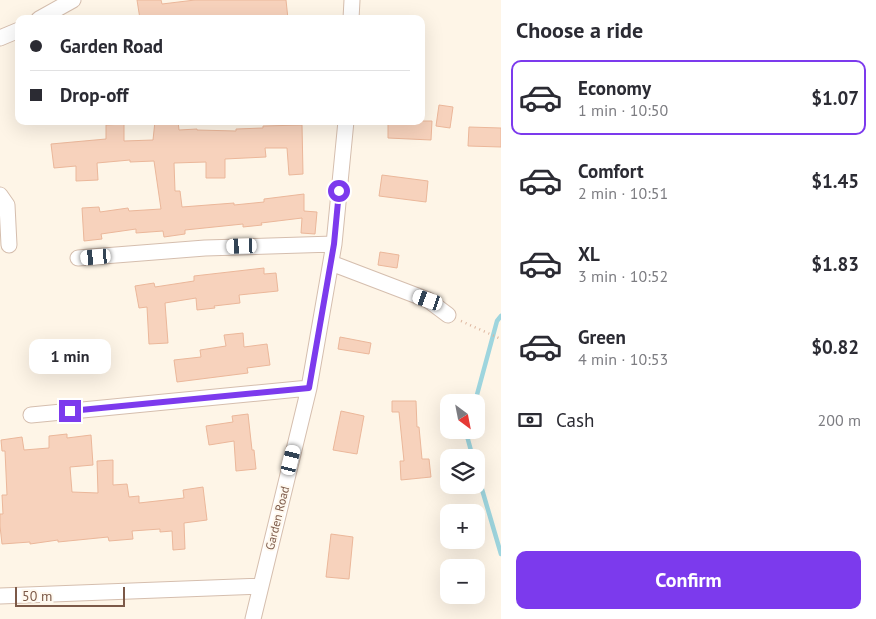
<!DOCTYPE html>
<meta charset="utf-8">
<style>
:root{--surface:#fff;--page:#f7f7f7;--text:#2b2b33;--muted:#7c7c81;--line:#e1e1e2;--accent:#7c3aed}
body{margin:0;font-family:"PT Sans",sans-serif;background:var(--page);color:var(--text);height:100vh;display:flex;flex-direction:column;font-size:19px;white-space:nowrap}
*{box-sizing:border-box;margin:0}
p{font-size:16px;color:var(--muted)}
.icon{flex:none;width:28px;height:28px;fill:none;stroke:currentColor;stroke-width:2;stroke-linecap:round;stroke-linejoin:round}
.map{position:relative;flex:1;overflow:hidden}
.panel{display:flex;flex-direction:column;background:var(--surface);width:375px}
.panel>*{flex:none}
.top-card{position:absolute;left:15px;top:15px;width:410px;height:110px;border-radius:10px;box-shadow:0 5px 20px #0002;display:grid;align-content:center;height:110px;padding:0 15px;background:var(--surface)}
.needle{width:32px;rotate:148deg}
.buttons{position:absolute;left:440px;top:394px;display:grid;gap:10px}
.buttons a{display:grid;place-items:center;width:45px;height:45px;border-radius:10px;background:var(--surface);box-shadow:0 5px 20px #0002;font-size:25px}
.scale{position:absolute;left:15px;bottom:12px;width:110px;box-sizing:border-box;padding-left:5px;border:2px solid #7c5948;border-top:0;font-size:14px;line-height:18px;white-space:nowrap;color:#7c5948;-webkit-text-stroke:4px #fff9ef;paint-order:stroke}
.end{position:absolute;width:22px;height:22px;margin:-11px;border:6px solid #7c3aed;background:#fff;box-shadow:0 0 0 2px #fff}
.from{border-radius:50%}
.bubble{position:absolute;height:35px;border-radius:10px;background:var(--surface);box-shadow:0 5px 20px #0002;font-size:16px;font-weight:700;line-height:35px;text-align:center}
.car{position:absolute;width:15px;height:30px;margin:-15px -8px;border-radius:6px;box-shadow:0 0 4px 1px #0007;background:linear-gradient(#fff 24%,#345 0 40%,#fff 0 76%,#345 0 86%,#fff 0)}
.top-card b{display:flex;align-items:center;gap:18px;height:48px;font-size:19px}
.top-card b+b{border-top:1px solid var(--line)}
.top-card i{width:12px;height:12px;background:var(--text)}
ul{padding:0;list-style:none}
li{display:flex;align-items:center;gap:15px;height:75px;margin:0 10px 8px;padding:0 5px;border:2px solid transparent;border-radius:10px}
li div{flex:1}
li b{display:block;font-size:19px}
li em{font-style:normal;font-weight:700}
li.on{border-color:var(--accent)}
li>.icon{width:45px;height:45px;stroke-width:1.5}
h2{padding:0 15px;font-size:22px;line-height:60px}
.pay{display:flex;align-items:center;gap:12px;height:55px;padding:0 15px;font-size:19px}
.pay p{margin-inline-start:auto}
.button{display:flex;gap:10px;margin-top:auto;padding:10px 15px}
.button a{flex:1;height:58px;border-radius:10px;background:var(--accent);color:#fff;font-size:20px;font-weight:700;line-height:58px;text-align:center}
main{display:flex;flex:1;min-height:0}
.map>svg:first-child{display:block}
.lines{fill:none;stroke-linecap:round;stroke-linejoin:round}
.stream{stroke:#9ed5de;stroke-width:4.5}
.building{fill:#f7d2bc;stroke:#ebb79a}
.minor-casing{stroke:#d5beae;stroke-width:17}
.path{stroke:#ddb59e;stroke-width:2.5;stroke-dasharray:1 4;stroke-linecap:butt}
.minor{stroke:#fff;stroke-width:15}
.route{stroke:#7c3aed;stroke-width:6}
.labels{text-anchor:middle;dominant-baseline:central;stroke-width:4;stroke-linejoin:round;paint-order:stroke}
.street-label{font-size:12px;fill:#7c5948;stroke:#fff9ef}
</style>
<main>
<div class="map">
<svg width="501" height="619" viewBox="0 0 501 619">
<rect width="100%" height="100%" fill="#fef5e7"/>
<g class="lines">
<path class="stream" d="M475 402 497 321 501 316
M468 430 467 436 473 458
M476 469 501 554"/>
</g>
<path class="building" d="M137 0H161L162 4 195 0H286L288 19H140Z
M439 105 453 107 450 128 436 126Z
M155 121H178L179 130 197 129V130L236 131V129L263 128V126L302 125 303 174 289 175 287 148H265L266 157 225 159V178H206V162L174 163 175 191H180L182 207 234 203V205L264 202V199L304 194V211L317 212 315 234 301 233 302 218 261 223 262 225 243 227V224L185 230V234L164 237 163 231 136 233V229L101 234 102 239 84 241 82 208 99 207 100 212 128 208 129 211 161 209 154 161 130 162V160L97 163 98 180 76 181V166L54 168 51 144 106 139V125L124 124V141L153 140Z
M388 121H432L431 140 388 138Z
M469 127 501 128V147L468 146Z
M382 175 428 181 426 202 379 196Z
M380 252 399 255 397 268 378 265Z
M264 268V274L276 273 278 291 239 295 240 303 214 306 215 308 197 310 196 298 165 303 168 343 149 344 147 307 139 308 135 286 154 283 155 287 194 281V276Z
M243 333 244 347 267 344 270 365 247 368 248 373 177 382 174 360 201 357 200 350 226 346 224 335Z
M340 337 371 343 369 354 338 349Z
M392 401H416L417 427H419L422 459H429L431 477 401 480 400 461H404L399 412H392Z
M341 411 364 416 357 454 333 450Z
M248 414 252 450H254L256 469 236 471 234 441 209 445 206 426 233 422 232 416Z
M67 434V438L91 435 93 465 70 467 72 492 98 493 97 461 113 460V485L127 484 129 497 139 496V503L184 498 183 490 203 487 207 520 184 523 185 549 173 550 172 531 160 532V529L132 531 133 539 109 541 108 537 58 542V540L30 544V542L2 544 0 526V514H3L2 495H7L5 451H2L1 440 22 437 24 450 49 448V436Z
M331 534 353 537 349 579 326 577Z"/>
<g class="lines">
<defs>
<path id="minor" d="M39 19 73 0
M351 19 352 0
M0 38 19 30
M0 195 7 205 9 245
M78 258 205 248 334 244
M331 263 428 300 448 315
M31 415 309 388
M0 596 260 586
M253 619 309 388 334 244 346 121"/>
</defs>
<use href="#minor" class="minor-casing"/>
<path class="path" d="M461 321 501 339"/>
<use href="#minor" class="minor"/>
</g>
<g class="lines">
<path class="route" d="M70 411 309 388 334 244 339 191"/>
</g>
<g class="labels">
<g class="street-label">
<text transform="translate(277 518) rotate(-76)">Garden Road</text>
</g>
</g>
</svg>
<div class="buttons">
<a><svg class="needle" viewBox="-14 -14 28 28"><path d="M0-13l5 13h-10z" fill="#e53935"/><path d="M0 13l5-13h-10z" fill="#7c7c81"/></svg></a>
<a><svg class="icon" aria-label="layers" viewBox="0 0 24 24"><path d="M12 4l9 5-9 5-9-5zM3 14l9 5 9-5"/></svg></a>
<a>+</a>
<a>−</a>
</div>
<div class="scale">50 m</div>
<i class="end from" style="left:339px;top:191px"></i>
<i class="end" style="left:70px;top:411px"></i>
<div class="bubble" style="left:29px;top:339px;width:82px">1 min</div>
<i class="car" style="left:242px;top:246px;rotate:268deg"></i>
<i class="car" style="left:96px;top:257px;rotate:265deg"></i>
<i class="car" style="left:428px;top:300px;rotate:289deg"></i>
<i class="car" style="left:291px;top:460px;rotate:14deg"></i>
<div class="top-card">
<b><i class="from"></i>Garden Road</b>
<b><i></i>Drop-off</b>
</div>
</div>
<section class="panel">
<h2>Choose a ride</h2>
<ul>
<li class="on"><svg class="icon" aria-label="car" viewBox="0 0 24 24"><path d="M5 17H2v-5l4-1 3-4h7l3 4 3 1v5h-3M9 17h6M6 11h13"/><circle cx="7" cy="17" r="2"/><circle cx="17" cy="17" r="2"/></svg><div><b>Economy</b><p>1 min · 10:50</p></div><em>$1.07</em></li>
<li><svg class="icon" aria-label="car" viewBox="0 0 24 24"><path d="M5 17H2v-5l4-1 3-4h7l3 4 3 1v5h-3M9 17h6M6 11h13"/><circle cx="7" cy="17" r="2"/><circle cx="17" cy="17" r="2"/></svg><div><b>Comfort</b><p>2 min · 10:51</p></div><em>$1.45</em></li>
<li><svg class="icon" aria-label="car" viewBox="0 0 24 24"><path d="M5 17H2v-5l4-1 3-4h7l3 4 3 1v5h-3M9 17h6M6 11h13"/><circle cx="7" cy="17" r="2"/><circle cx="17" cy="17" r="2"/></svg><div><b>XL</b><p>3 min · 10:52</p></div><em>$1.83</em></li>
<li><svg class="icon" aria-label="car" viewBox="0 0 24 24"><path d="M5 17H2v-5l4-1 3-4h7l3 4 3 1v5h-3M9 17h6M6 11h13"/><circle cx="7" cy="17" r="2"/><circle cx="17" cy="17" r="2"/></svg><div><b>Green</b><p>4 min · 10:53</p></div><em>$0.82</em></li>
</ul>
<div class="pay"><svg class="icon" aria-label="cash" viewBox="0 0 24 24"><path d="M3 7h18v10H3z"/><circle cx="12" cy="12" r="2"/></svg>Cash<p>200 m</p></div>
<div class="button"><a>Confirm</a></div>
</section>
</main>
